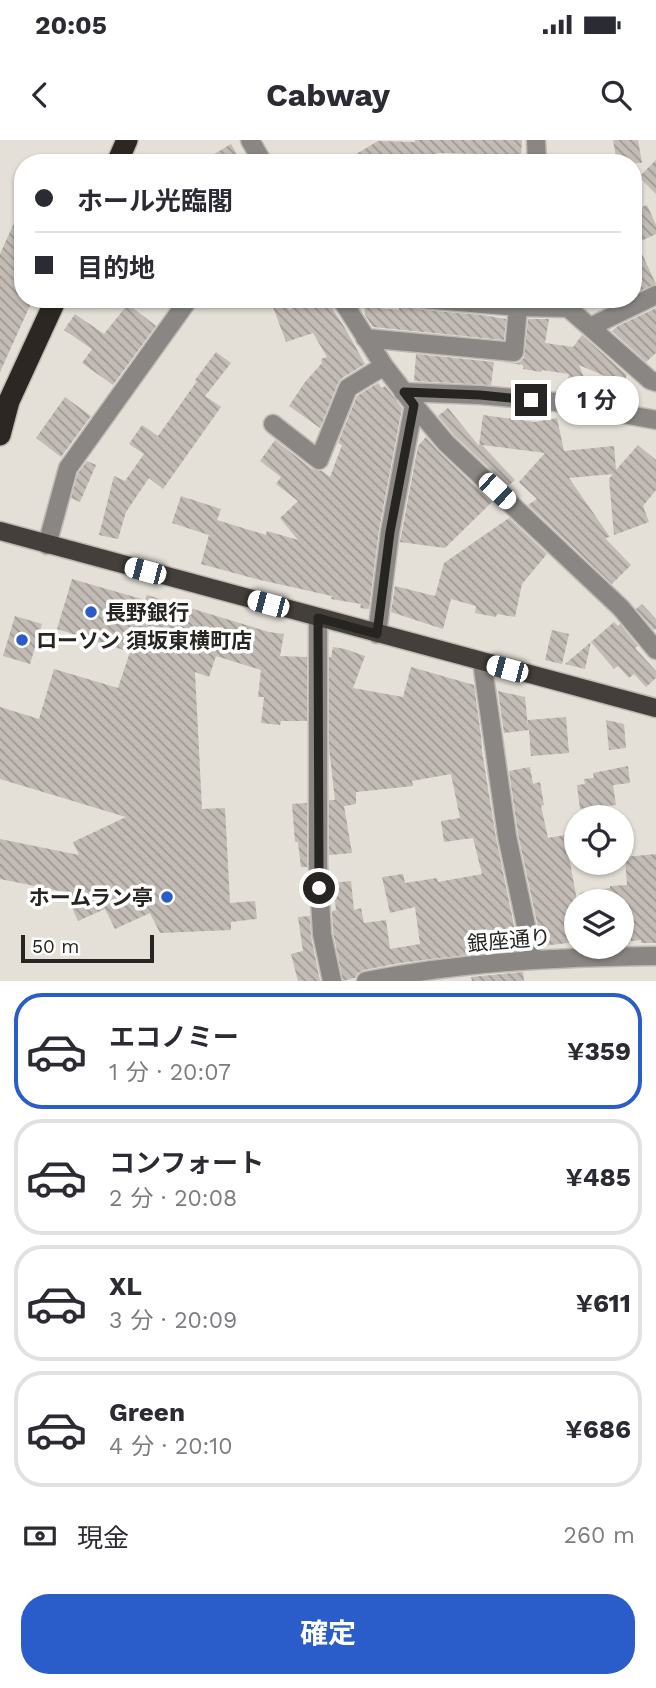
<!DOCTYPE html>
<html lang="ja">
<meta charset="utf-8">
<style>
:root{--surface:#fff;--page:#f2f2f3;--text:#2b2b33;--muted:#7c7c81;--line:#e1e1e2;--accent:#2a5cca}
body{margin:0;font-family:"Work Sans","Noto Sans JP",sans-serif;background:var(--page);color:var(--text);height:100vh;display:flex;flex-direction:column;font-size:26px;white-space:nowrap}
*{box-sizing:border-box;margin:0}
p{font-size:23px;color:var(--muted)}
.icon{flex:none;width:38px;height:38px;fill:none;stroke:currentColor;stroke-width:2;stroke-linecap:round;stroke-linejoin:round}
.map{position:relative;height:841px;overflow:hidden}
.details{display:flex;flex-direction:column;background:var(--surface);flex:1}
.details>*{flex:none}
.guide{position:absolute;left:14px;top:14px;width:628px;height:154px;border-radius:28px;box-shadow:0 2px 5px #0004;display:grid;align-content:center;height:154px;padding:0 21px;background:var(--surface)}
.tools{position:absolute;left:564px;top:665px;display:grid;gap:14px}
.tools a{display:grid;place-items:center;width:70px;height:70px;border-radius:50%;background:var(--surface);box-shadow:0 2px 5px #0004;font-size:35px}
.scale{position:absolute;left:21px;bottom:18px;width:133px;box-sizing:border-box;padding-left:7px;border:4px solid #272522;border-top:0;font-size:19px;line-height:24px;white-space:nowrap;color:#272522;-webkit-text-stroke:5px #fff;paint-order:stroke}
.end{position:absolute;width:32px;height:32px;margin:-16px;border:9px solid #272522;background:#fff;box-shadow:0 0 0 4px #fff}
.from{border-radius:50%}
.bubble{position:absolute;height:49px;border-radius:24px;background:var(--surface);box-shadow:0 2px 5px #0004;font-size:23px;font-weight:700;line-height:49px;text-align:center}
.car{position:absolute;width:21px;height:42px;margin:-21px -10px;border-radius:9px;box-shadow:0 0 5px 2px #0007;background:linear-gradient(#fff 24%,#345 0 40%,#fff 0 76%,#345 0 86%,#fff 0)}
.guide b{display:flex;align-items:center;gap:24px;height:66px;font-size:26px}
.guide b+b{border-top:2px solid var(--line)}
.guide i{width:18px;height:18px;background:var(--text)}
ul{padding:12px 0 0;list-style:none}
li{display:flex;align-items:center;gap:21px;height:116px;margin:0 14px 10px;padding:0 7px;border:4px solid var(--line);border-radius:28px}
li div{flex:1}
li b{display:block;font-size:26px}
li em{font-style:normal;font-weight:700}
li.on{border-color:var(--accent)}
li>.icon{width:63px;height:63px;stroke-width:1.5}
.pay{display:flex;align-items:center;gap:18px;height:77px;padding:0 21px;font-size:26px}
.pay p{margin-inline-start:auto}
.primary-button{display:flex;gap:14px;margin-top:auto;padding:14px 21px}
.primary-button a{flex:1;height:80px;border-radius:28px;background:var(--accent);color:#fff;font-size:28px;font-weight:700;line-height:80px;text-align:center}
.status{display:flex;justify-content:space-between;align-items:center;height:49px;padding:0 35px;background:var(--surface);direction:ltr}
.status svg{height:19px;fill:currentColor}
header{display:flex;justify-content:space-between;align-items:center;height:91px;padding:0 21px;background:var(--surface);font-size:32px;font-weight:700}
.map>svg:first-child{display:block}
.building{fill:url(#building-back-hatch)}
.lines{fill:none;stroke-linecap:round;stroke-linejoin:round}
.minor-casing{stroke:#bebab3;stroke-width:21}
.major-casing{stroke:#bebab3;stroke-width:21}
.highway-casing{stroke:#bebab3;stroke-width:24}
.minor{stroke:#898683;stroke-width:18}
.major{stroke:#443f3a;stroke-width:18}
.highway{stroke:#2c2722;stroke-width:21}
.route{stroke:#272522;stroke-width:9}
.poi-dot{fill:#2a5cca;stroke:#fff;stroke-width:2.5}
.labels{text-anchor:middle;dominant-baseline:central;stroke-width:7;stroke-linejoin:round;paint-order:stroke}
.poi-label{font-size:21px;font-weight:bold;fill:#272522;stroke:#fff;text-anchor:start}
.street-label{font-size:21px;fill:#272522;stroke:#fff}
</style>
<div class="status"><b>20:05</b><svg viewBox="0 0 49 12"><path d="M0 12V9h3v3zM5 12V6h3v6zM10 12V3h3v9zM15 12V0h3v12zM26 1h20v11H26zM47 4h2v5h-2z"/></svg></div>
<header><svg class="icon" aria-label="back" viewBox="0 0 24 24"><path d="M15 5l-7 7 7 7"/></svg>Cabway<svg class="icon" aria-label="search" viewBox="0 0 24 24"><circle cx="10" cy="10" r="6"/><path d="M15 15l6 6"/></svg></header>
<div class="map">
<svg width="656" height="841" viewBox="0 0 656 841">
<defs>
<pattern id="building-back-hatch" width="6" height="6" patternUnits="userSpaceOnUse" patternTransform="scale(1.75)"><rect width="6" height="6" fill="#c3bbb5"/><path d="M-1 5l2 2M0 0l6 6M5-1l2 2" fill="none" stroke="#9e9893"/></pattern>
</defs>
<rect width="100%" height="100%" fill="#e4dfd7"/>
<path class="building" d="M415 0H522L521 15 437 13 439 23H422L421 20 383 18 386 23H341L378 1 415 2Z
M613 0H638L642 23H617Z
M231 4 242 23H199Z
M656 20V54L639 37Z
M23 63V159H33L0 232V114Z
M647 65 656 85V94L637 103 656 144 634 153V70Z
M270 159H285L289 170 308 159H326L345 188 365 224 342 238 338 243 320 288 289 266 305 242 322 223 321 219 327 217 313 193 286 202Z
M399 159H412L416 168 422 170 482 175 506 179 504 200 373 187 365 175V167L399 170Z
M128 164 156 186 113 245 82 223 92 209 64 190 75 174 104 194Z
M656 168V213L646 222 612 191 618 186Z
M528 179H549L545 203 573 207 582 195 627 235 623 244 579 225 592 257 565 252 569 234 542 230 541 232 523 229V225L503 222 518 223 524 218Z
M216 212 231 223 205 256 221 267 163 349 149 338 126 372 118 399 99 395 114 336 125 341 144 314 129 304 142 285 158 296 197 241 195 240Z
M416 214 494 222 491 245 414 241Z
M378 243 382 248 385 246 402 268 379 390 369 469 360 468 361 464 331 459 332 456 256 439 201 424 209 395 172 383 181 356 221 369 217 380 266 395 267 391 298 400 280 378 298 361 276 344 281 337 260 321 275 300 312 329 322 331 330 337 342 305 338 303 357 256Z
M65 257 91 276 61 317 36 298Z
M448 268 479 306 483 275 535 282 557 278 564 311 614 306 616 330 638 305 656 320V350L643 366 649 382 614 395 609 339 613 334 569 338 610 397 605 398 631 425 612 444 528 365 537 359 519 342 545 313 482 305 515 340 508 346 454 295 438 276Z
M426 297 438 311 492 362 445 408 400 402 418 306Z
M87 321 96 325 80 362 71 358 78 333Z
M509 378 547 414 522 444 515 477 497 474 496 477 475 473 476 466 451 459 443 489 391 472 395 446 435 456 444 423Z
M72 439 145 460 147 455 269 492 284 494 280 516 307 517V581H281L280 585 261 583 264 557H258L261 530 216 516 209 537 195 532 202 669 225 668 230 763 255 761 257 779 231 782V790L160 793 150 773 115 789 105 769 78 781 65 752 0 739V699L79 715 73 702 126 677 0 639V567L39 579 54 529 118 548 130 512 57 489Z
M642 464 656 479V489L654 490 636 469Z
M15 476 42 484 30 524 3 516Z
M614 482 618 486 620 484 638 506 635 508 656 531V538L646 547 634 534 629 538 618 526 614 529 591 502Z
M552 490 569 494 562 524 545 520Z
M591 502 585 529 565 524Z
M333 507 345 509 365 516 353 548 403 557 411 527 474 545 481 596 482 611 496 698 519 810 473 814 400 823 364 830 358 833 355 838 343 841 333 792 332 771 336 770 333 743 351 741 354 770 361 768 364 783 386 780 390 809 420 804 415 767 390 773 382 737 403 734 405 743 437 738 438 742 482 734 473 698 444 702 441 681 460 678 451 634 412 641 413 646 356 652V664L344 666 352 713 329 715V660H335L329 608V517H331Z
M498 551 525 557 528 587V580L566 577 569 613 531 616 529 590 504 593Z
M606 580 624 584 626 608 609 610Z
M628 626 630 643 613 645 616 665 580 669 577 645 585 644 584 639 594 638 593 633Z
M530 627 533 644 540 642 544 665 541 666 548 698 565 695 576 755V802L542 806 518 694 509 631Z
M307 663V727H301L298 702H295L292 664Z
M656 714V803H641V800L631 801V797L621 798V761H580V753L610 748V746L627 745 625 717Z
M310 776 311 796 320 841H298L291 814 303 811 298 777Z
M523 832 524 841H472L471 837Z"/>
<g class="lines">
<defs>
<path id="minor" d="M250 0 263 23
M536 0 537 23
M341 159 384 226 414 265 446 303 621 468 656 510
M423 159 518 167 568 168 590 187 656 155
M590 187 650 240 656 242
M365 198 514 212 518 167
M403 252 480 255 556 262 656 280
M273 284 319 320 348 248 384 226
M47 405 68 328 189 159
M318 478V725L322 794 332 841
M377 494 390 392 414 265
M482 522 507 696 533 819
M366 841C462 822 559 817 656 816"/>
<path id="major" d="M0 391 656 568"/>
<path id="highway" d="M117 23 127 0
M0 295 9 261 56 159"/>
</defs>
<use href="#minor" class="minor-casing"/>
<use href="#major" class="major-casing"/>
<use href="#highway" class="highway-casing"/>
<use href="#minor" class="minor"/>
<use href="#major" class="major"/>
<use href="#highway" class="highway"/>
</g>
<g class="lines">
<path class="route" d="M319 748 318 478 377 494 390 392 414 265 404 252 480 255 531 260"/>
</g>
<g class="poi-dot">
<circle cx="91" cy="472" r="7"/>
<circle cx="22" cy="500" r="7"/>
<circle cx="167" cy="757" r="7"/>
</g>
<g class="labels">
<g class="poi-label">
<text x="105" y="472">長野銀行</text>
<text x="36" y="500">ローソン 須坂東横町店</text>
<text x="153" y="757" text-anchor="end">ホームラン亭</text>
</g>
<g class="street-label">
<text transform="translate(509 800) rotate(-5)">銀座通り</text>
</g>
</g>
</svg>
<div class="tools">
<a><svg class="icon" aria-label="locate" viewBox="0 0 24 24"><circle cx="12" cy="12" r="6"/><path d="M12 2v4M12 18v4M2 12h4M18 12h4"/></svg></a>
<a><svg class="icon" aria-label="layers" viewBox="0 0 24 24"><path d="M12 4l9 5-9 5-9-5zM3 14l9 5 9-5"/></svg></a>
</div>
<div class="scale">50 m</div>
<i class="end from" style="left:319px;top:748px"></i>
<i class="end" style="left:531px;top:260px"></i>
<div class="bubble" style="left:555px;top:236px;width:84px">1 分</div>
<i class="car" style="left:497px;top:351px;rotate:133deg"></i>
<i class="car" style="left:145px;top:431px;rotate:285deg"></i>
<i class="car" style="left:268px;top:464px;rotate:285deg"></i>
<i class="car" style="left:507px;top:529px;rotate:285deg"></i>
<div class="guide">
<b><i class="from"></i>ホール光臨閣</b>
<b><i></i>目的地</b>
</div>
</div>
<section class="details">
<ul>
<li class="on"><svg class="icon" aria-label="car" viewBox="0 0 24 24"><path d="M5 17H2v-5l4-1 3-4h7l3 4 3 1v5h-3M9 17h6M6 11h13"/><circle cx="7" cy="17" r="2"/><circle cx="17" cy="17" r="2"/></svg><div><b>エコノミー</b><p>1 分 · 20:07</p></div><em>¥359</em></li>
<li><svg class="icon" aria-label="car" viewBox="0 0 24 24"><path d="M5 17H2v-5l4-1 3-4h7l3 4 3 1v5h-3M9 17h6M6 11h13"/><circle cx="7" cy="17" r="2"/><circle cx="17" cy="17" r="2"/></svg><div><b>コンフォート</b><p>2 分 · 20:08</p></div><em>¥485</em></li>
<li><svg class="icon" aria-label="car" viewBox="0 0 24 24"><path d="M5 17H2v-5l4-1 3-4h7l3 4 3 1v5h-3M9 17h6M6 11h13"/><circle cx="7" cy="17" r="2"/><circle cx="17" cy="17" r="2"/></svg><div><b>XL</b><p>3 分 · 20:09</p></div><em>¥611</em></li>
<li><svg class="icon" aria-label="car" viewBox="0 0 24 24"><path d="M5 17H2v-5l4-1 3-4h7l3 4 3 1v5h-3M9 17h6M6 11h13"/><circle cx="7" cy="17" r="2"/><circle cx="17" cy="17" r="2"/></svg><div><b>Green</b><p>4 分 · 20:10</p></div><em>¥686</em></li>
</ul>
<div class="pay"><svg class="icon" aria-label="cash" viewBox="0 0 24 24"><path d="M3 7h18v10H3z"/><circle cx="12" cy="12" r="2"/></svg>現金<p>260 m</p></div>
<div class="primary-button"><a>確定</a></div>
</section>
